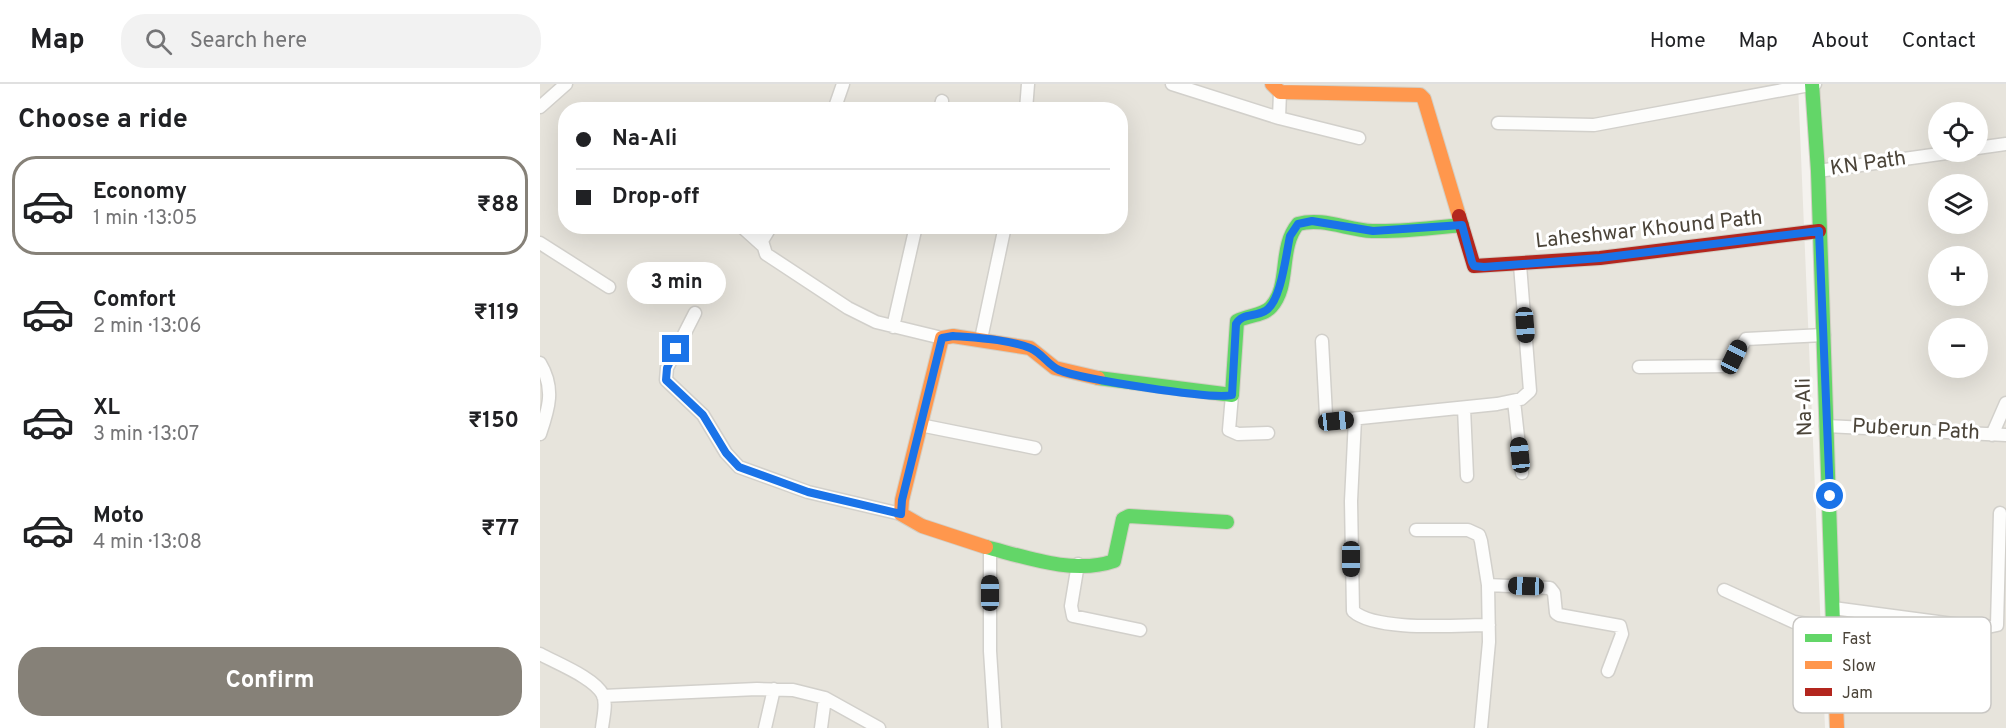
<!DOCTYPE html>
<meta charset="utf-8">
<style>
:root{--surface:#fff;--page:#f2f2f2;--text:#202124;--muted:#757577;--line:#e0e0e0;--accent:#868178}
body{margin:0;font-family:Overpass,sans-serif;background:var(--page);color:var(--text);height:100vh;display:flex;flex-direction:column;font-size:22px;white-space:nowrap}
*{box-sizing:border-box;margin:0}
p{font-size:20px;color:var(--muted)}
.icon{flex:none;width:33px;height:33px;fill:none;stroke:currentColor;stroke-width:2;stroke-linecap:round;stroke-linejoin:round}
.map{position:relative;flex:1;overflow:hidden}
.drawer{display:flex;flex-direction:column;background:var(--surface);width:540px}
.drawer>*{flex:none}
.top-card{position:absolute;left:18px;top:18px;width:570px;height:132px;border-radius:24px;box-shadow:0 6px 24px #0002;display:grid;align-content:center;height:132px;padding:0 18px;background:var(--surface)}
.buttons{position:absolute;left:1388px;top:18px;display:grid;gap:12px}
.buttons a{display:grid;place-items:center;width:60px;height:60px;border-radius:50%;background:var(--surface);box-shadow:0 6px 24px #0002;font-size:30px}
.end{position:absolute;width:27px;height:27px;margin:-14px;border:8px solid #1a73e8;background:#fff;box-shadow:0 0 0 3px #fff}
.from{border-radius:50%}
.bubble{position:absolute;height:42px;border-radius:21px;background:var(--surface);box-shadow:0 6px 24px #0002;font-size:20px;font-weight:700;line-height:42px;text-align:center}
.car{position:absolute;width:18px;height:36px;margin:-18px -9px;border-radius:8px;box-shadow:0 0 4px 2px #0007;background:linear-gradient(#222 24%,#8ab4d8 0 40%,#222 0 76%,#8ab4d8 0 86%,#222 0)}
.top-card b{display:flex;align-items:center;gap:21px;height:57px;font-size:22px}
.top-card b+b{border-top:2px solid var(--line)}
.top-card i{width:15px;height:15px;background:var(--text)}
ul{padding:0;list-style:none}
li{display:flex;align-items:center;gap:18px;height:99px;margin:0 12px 9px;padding:0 6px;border:3px solid transparent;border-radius:24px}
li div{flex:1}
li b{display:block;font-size:22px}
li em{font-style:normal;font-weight:700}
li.active{border-color:var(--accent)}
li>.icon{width:54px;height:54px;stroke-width:1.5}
h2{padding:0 18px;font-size:27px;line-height:72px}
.action{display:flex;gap:12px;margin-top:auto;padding:12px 18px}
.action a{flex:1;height:69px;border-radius:24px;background:var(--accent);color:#fff;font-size:24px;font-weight:700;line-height:69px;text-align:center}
header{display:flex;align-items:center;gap:36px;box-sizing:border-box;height:84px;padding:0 30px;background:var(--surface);border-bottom:2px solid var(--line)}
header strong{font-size:28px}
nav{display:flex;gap:33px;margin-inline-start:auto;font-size:21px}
.search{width:420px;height:54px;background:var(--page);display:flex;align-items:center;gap:15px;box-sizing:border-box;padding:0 21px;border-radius:24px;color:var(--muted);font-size:22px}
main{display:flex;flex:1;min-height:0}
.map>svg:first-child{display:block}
.residential{fill:#e7e4dc;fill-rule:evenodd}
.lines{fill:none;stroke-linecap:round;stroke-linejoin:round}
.street-casing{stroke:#d2d0cb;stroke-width:15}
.fast-casing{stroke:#d3cfc5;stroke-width:16}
.slow-casing{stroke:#d3cfc5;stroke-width:16}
.jam-casing{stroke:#d3cfc5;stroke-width:16}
.street{stroke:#fdfdfc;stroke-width:12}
.fast{stroke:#63d668;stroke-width:14}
.slow{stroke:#ff974d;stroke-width:14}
.jam{stroke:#b3261e;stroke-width:14}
.route{stroke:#1a73e8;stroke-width:8}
.labels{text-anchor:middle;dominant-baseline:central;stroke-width:6;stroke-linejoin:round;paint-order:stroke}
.street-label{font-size:21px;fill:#4b4439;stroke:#fff}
.key{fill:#fff;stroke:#c9c7c4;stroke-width:1.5}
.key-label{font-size:16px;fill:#4b4439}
</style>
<header>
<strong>Map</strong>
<div class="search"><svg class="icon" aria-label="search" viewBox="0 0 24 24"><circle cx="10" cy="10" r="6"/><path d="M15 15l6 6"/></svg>Search here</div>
<nav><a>Home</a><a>Map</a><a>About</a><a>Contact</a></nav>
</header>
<main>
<section class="drawer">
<h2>Choose a ride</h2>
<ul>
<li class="active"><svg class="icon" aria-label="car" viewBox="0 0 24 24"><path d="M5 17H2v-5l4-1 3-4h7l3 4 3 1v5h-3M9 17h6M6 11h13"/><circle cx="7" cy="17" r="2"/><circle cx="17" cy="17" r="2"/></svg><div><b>Economy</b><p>1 min · 13:05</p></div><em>₹88</em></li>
<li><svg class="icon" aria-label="car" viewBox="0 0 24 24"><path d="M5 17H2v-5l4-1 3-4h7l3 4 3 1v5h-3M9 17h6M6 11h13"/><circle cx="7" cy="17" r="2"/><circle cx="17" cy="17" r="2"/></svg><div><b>Comfort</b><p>2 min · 13:06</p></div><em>₹119</em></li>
<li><svg class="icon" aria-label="car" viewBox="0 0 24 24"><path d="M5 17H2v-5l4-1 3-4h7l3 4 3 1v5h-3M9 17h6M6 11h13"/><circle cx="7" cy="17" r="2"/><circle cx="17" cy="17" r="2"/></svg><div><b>XL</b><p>3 min · 13:07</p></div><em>₹150</em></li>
<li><svg class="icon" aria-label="car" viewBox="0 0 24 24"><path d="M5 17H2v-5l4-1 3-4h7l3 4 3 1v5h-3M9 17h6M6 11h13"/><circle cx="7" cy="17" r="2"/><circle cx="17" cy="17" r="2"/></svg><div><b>Moto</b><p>4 min · 13:08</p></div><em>₹77</em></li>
</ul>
<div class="action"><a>Confirm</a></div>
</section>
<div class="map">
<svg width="1466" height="644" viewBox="0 0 1466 644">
<rect width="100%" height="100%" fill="#f4f2ee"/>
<path class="residential" d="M0 0H1258L1285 644H0ZM26 26H580V142H26Z
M1274 0H1466V644H1301ZM1398 28H1437V68H1398ZM1398 100H1437V140H1398ZM1398 172H1437V212H1398ZM1398 244H1437V284H1398Z"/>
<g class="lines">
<defs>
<path id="street" d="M632 0 739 34
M740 8 739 34 819 54
M0 23 26 0
M294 26 303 0
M400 26 402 17
M486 26 488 0
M958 39 1054 41 1275 0
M1437 64 1466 60
M1278 87 1414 68
M201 142 222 161
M231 142 222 157 226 170 308 224 336 238 402 254
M0 159 69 203
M155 229 127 284 126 296 163 331 186 369 199 383 268 408 361 430
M353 243 376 142
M441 255 465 142
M782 257 786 331 791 337 957 320 981 315 990 307 980 181
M0 279C15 304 9 324 0 350
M1099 283 1184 282 1192 278 1206 255 1284 251
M692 311 689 346 698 350 728 349
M974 317 982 389
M924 324 927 392
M815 335 811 417 813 527C836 548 917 541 949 541
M380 341 495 364
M1286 342 1466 351
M1452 351 1466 319
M876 446H928L939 451 941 457 948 501 949 558 941 644
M450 466V567L455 644
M538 480 531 522 533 532 600 546
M948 501 1010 504 1014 509 1016 529 1019 531 1080 542 1082 550 1068 587
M1184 506 1254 538 1294 544
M1293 524 1443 544 1457 541 1460 429
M0 570C16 579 55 594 63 611 67 620 63 634 62 644
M63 612 217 605 253 606 285 614 339 644
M225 644 234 605
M281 644 285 614"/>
<path id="fast" d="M1272 0 1278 87 1293 540
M558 294 692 311 697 237C707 231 723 232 731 223 751 201 738 164 758 140 782 133 808 146 832 147 862 148 892 144 922 141
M446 463C485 473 534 491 574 477L583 435 589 432 687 438"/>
<path id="slow" d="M732 0 740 8 880 11 884 15 919 132
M446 463 382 442 361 430 362 416 402 254 413 252 490 264 515 284 558 294
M1293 540 1297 644"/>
<path id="jam" d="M919 132 934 182 1060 174 1279 147"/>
</defs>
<use href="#street" class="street-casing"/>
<use href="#fast" class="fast-casing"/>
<use href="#slow" class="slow-casing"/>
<use href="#jam" class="jam-casing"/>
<use href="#street" class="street"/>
<use href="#fast" class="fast"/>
<use href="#slow" class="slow"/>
<use href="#jam" class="jam"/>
</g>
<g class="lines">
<path class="route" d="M136 265 127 284 126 296 163 331 186 369 199 383 268 408 361 430 362 416 402 254 413 252C437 254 467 255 490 264 502 269 508 281 519 286 541 295 673 316 692 311L696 240C702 229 715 233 725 227 741 219 746 170 750 152L758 140 772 137 833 147 922 141 932 178 934 182 944 183 1060 174 1279 147 1290 412"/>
</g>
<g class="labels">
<g class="street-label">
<text transform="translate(1328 80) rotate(-8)">KN Path</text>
<text transform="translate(1109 146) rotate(-6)">Laheshwar Khound Path</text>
<text transform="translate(1265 323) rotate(-92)">Na-Ali</text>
<text transform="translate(1376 346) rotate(3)">Puberun Path</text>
</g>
</g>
<rect x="1253" y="533" width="198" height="96" rx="9" class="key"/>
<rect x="1265" y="550" width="27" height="8" fill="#63d668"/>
<rect x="1265" y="577" width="27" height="8" fill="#ff974d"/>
<rect x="1265" y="604" width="27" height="8" fill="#b3261e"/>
<g class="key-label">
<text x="1302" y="560">Fast</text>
<text x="1302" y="587">Slow</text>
<text x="1302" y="614">Jam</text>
</g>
</svg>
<div class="buttons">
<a><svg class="icon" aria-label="locate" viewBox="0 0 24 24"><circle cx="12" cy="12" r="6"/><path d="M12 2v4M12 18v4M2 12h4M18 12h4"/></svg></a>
<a><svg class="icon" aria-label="layers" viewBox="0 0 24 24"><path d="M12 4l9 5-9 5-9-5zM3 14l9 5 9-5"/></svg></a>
<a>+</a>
<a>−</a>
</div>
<i class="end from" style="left:1290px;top:412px"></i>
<i class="end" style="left:136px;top:265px"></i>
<div class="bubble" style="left:87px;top:178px;width:99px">3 min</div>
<i class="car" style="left:985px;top:241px;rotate:176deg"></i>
<i class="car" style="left:1194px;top:273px;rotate:26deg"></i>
<i class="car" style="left:796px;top:337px;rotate:84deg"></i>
<i class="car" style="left:980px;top:371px;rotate:354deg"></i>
<i class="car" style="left:811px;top:475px;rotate:180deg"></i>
<i class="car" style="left:986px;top:502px;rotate:272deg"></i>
<i class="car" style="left:450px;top:509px;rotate:0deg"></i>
<div class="top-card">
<b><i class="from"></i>Na-Ali</b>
<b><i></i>Drop-off</b>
</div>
</div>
</main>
